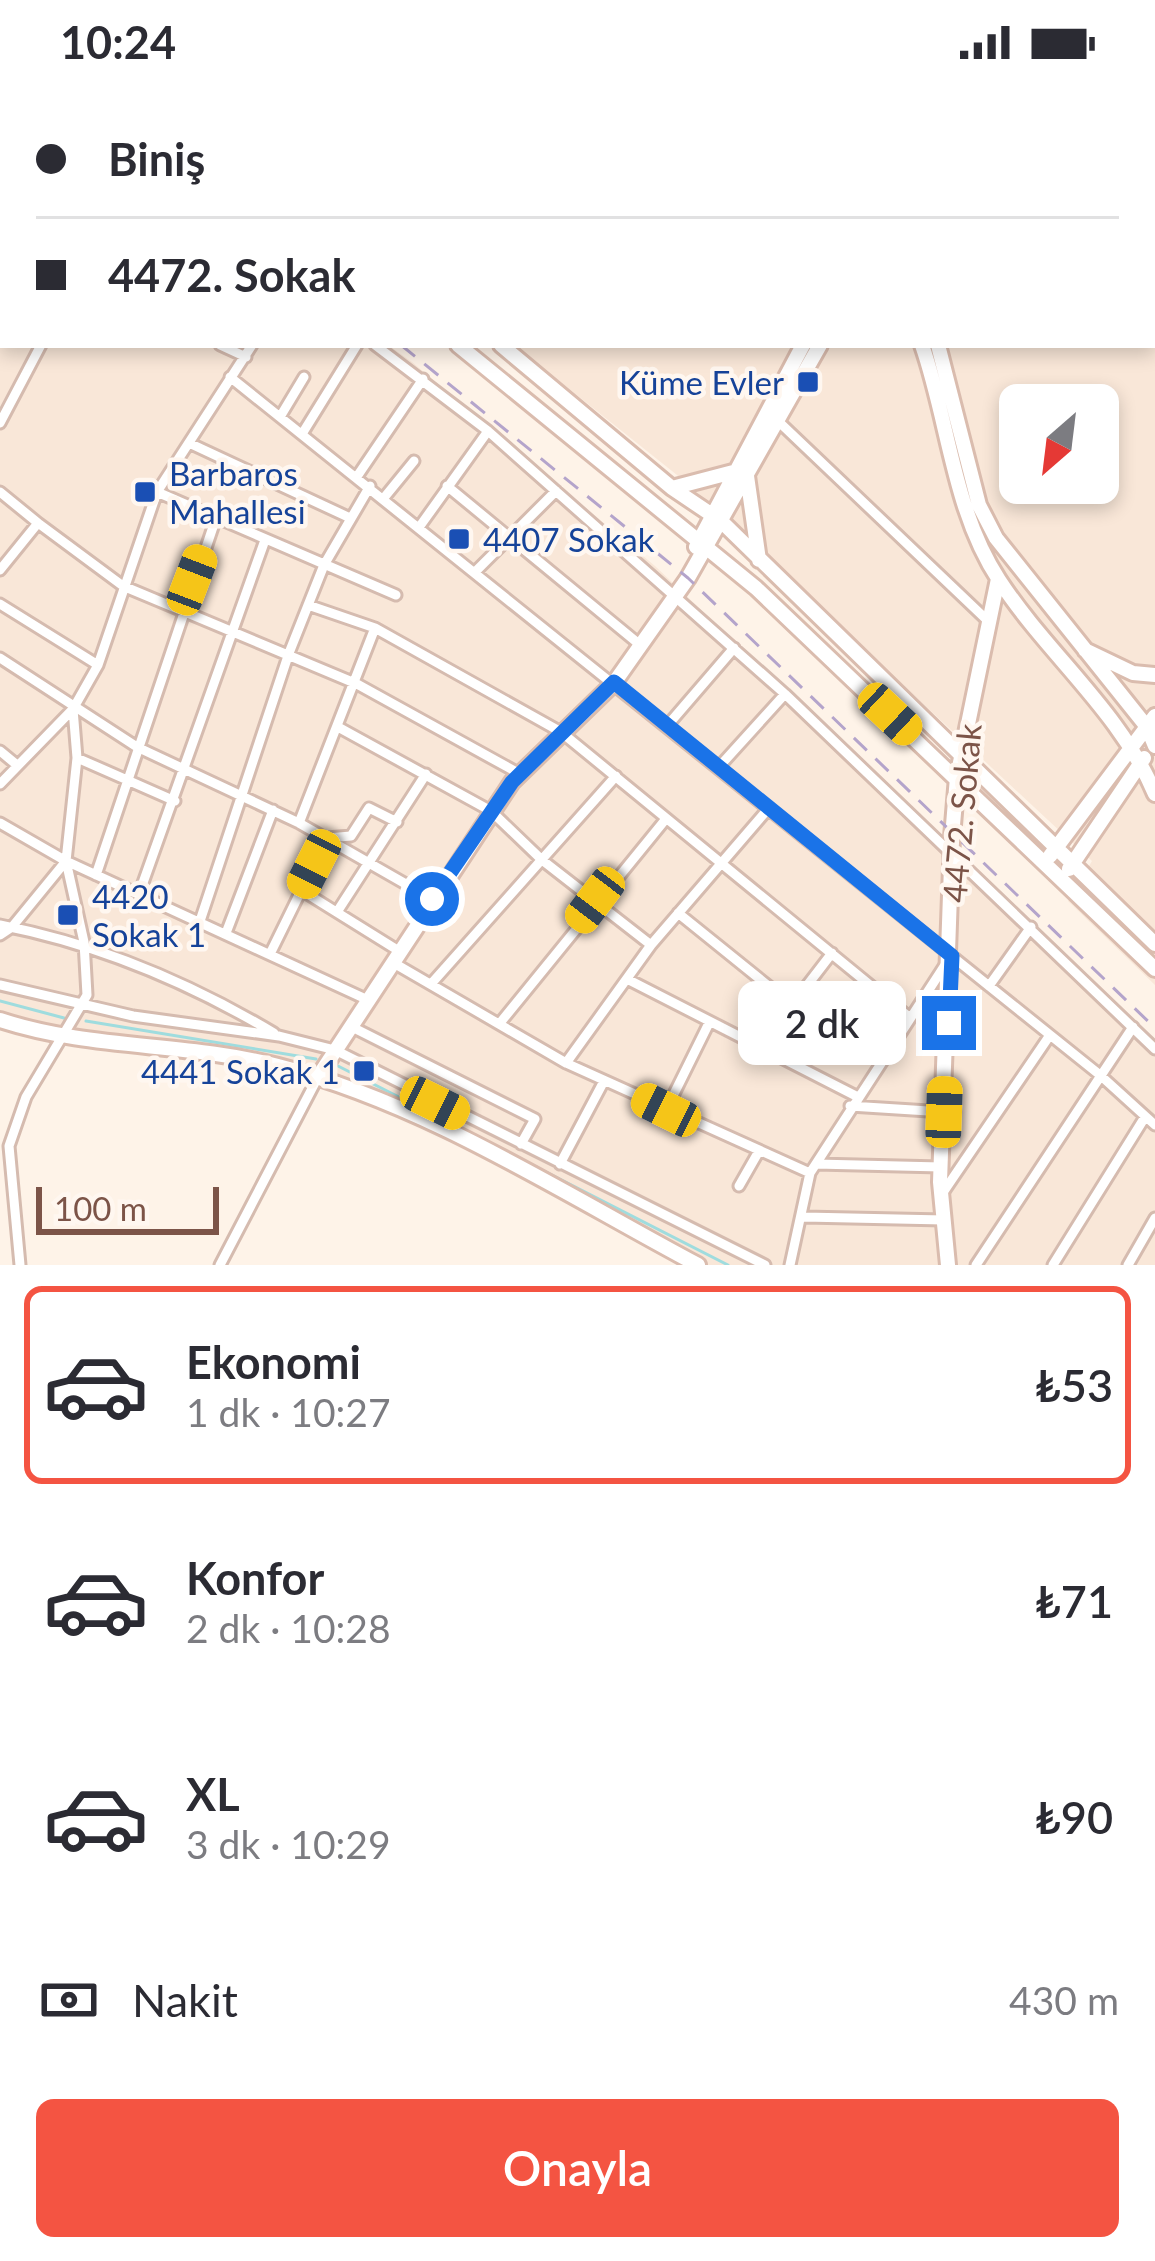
<!DOCTYPE html>
<html lang="tr">
<meta charset="utf-8">
<style>
:root{--surface:#fff;--page:#f7f7f7;--text:#2b2b33;--muted:#7c7c81;--line:#e1e1e2;--accent:#f45442}
body{margin:0;font-family:Lato,sans-serif;background:var(--page);color:var(--text);height:100vh;display:flex;flex-direction:column;font-size:45px;white-space:nowrap}
*{box-sizing:border-box;margin:0}
p{font-size:39px;color:var(--muted)}
.icon{flex:none;width:66px;height:66px;fill:none;stroke:currentColor;stroke-width:2;stroke-linecap:round;stroke-linejoin:round}
.map{position:relative;height:1181px;overflow:hidden}
.panel{display:flex;flex-direction:column;background:var(--surface);flex:1}
.panel>*{flex:none}
.banner{position:absolute;left:0px;top:0px;width:1155px;height:264px;box-shadow:0 6px 18px #0003;display:grid;align-content:center;height:264px;padding:0 36px;background:var(--surface)}
.needle{width:78px;rotate:208deg}
.tools{position:absolute;left:999px;top:300px;display:grid;gap:24px}
.tools a{display:grid;place-items:center;width:120px;height:120px;border-radius:18px;background:var(--surface);box-shadow:0 6px 18px #0003;font-size:60px}
.scale{position:absolute;left:36px;bottom:30px;width:183px;box-sizing:border-box;padding-left:12px;border:6px solid #7c5448;border-top:0;font-size:33px;line-height:42px;white-space:nowrap;color:#7c5448;-webkit-text-stroke:9px #fff7f0;paint-order:stroke}
.end{position:absolute;width:54px;height:54px;margin:-27px;border:15px solid #1a73e8;background:#fff;box-shadow:0 0 0 6px #fff}
.from{border-radius:50%}
.bubble{position:absolute;height:84px;border-radius:18px;background:var(--surface);box-shadow:0 6px 18px #0003;font-size:39px;font-weight:600;line-height:84px;text-align:center}
.car{position:absolute;width:36px;height:72px;margin:-36px -18px;border-radius:15px;box-shadow:0 0 9px 3px #0007;background:linear-gradient(#f5c518 24%,#345 0 40%,#f5c518 0 76%,#345 0 86%,#f5c518 0)}
.banner b{display:flex;align-items:center;gap:42px;height:114px;font-size:45px}
.banner b+b{border-top:3px solid var(--line)}
.banner i{width:30px;height:30px;background:var(--text)}
ul{padding:21px 0 0;list-style:none}
li{display:flex;align-items:center;gap:36px;height:198px;margin:0 24px 18px;padding:0 12px;border:6px solid transparent;border-radius:18px}
li div{flex:1}
li b{display:block;font-size:45px}
li em{font-style:normal;font-weight:600}
li.active{border-color:var(--accent)}
li>.icon{width:108px;height:108px;stroke-width:1.5}
.pay{display:flex;align-items:center;gap:30px;height:132px;padding:0 36px;font-size:45px}
.pay p{margin-inline-start:auto}
.primary-button{display:flex;gap:24px;margin-top:auto;padding:24px 36px}
.primary-button a{flex:1;height:138px;border-radius:18px;background:var(--accent);color:#fff;font-size:48px;font-weight:600;line-height:138px;text-align:center}
.status{display:flex;justify-content:space-between;align-items:center;height:84px;padding:0 60px;background:var(--surface);direction:ltr}
.status svg{height:33px;fill:currentColor}
.map>svg:first-child{display:block}
.residential{fill:#f9e7d8;fill-rule:evenodd}
.lines{fill:none;stroke-linecap:round;stroke-linejoin:round}
.stream{stroke:#9fdcde;stroke-width:3}
.street-casing{stroke:#d5bbaf;stroke-width:15}
.secondary-casing{stroke:#dabcae;stroke-width:20}
.street{stroke:#fff;stroke-width:9}
.secondary{stroke:#fff;stroke-width:14}
.rail{stroke:#b4a4cb;stroke-width:3;stroke-dasharray:18 12;stroke-linecap:butt}
.route{stroke:#1a73e8;stroke-width:15}
.transit-dot{fill:#1a4fb4;stroke:#fff7f0;stroke-width:4.5}
.labels{text-anchor:middle;dominant-baseline:central;stroke-width:9;stroke-linejoin:round;paint-order:stroke}
.transit-label{font-size:33px;fill:#164399;stroke:#fff7f0;text-anchor:start}
.street-label{font-size:33px;fill:#7c5448;stroke:#fff7f0}
</style>
<div class="status"><b>10:24</b><svg viewBox="0 0 49 12"><path d="M0 12V9h3v3zM5 12V6h3v6zM10 12V3h3v9zM15 12V0h3v12zM26 1h20v11H26zM47 4h2v5h-2z"/></svg></div>
<div class="map">
<svg width="1155" height="1181" viewBox="0 0 1155 1181">
<rect width="100%" height="100%" fill="#fef3e8"/>
<path class="residential" d="M161 0H1155V901L1068 817 1092 777 677 391 514 261H1152V3ZM1020 321H1098V399H1020Z
M0 29 3 261H388L412 278 655 482 1155 958V1181H705L315 983 58 946 0 927Z"/>
<g class="lines">
<path class="stream" d="M0 917 64 934
M86 937 316 975
M338 982 728 1181"/>
<defs>
<path id="street" d="M433 0 446 3
M817 0 830 3
M403 3 405 0
M504 3 505 0
M702 3 703 0
M1037 3 1039 0
M1104 3 1105 0
M1152 31 1155 25
M1152 52 1155 53
M0 90 3 82
M0 125 3 127
M1152 129 1155 130
M0 196 3 198
M220 261 246 273
M375 261 488 347 785 610 1155 965
M230 293 1100 991 1155 1041
M280 333 304 293
M778 337 987 536
M0 339 41 261
M302 350 357 261
M189 359 348 433
M356 394 423 295
M447 402 639 560
M0 408 38 439 0 486
M157 408 396 511
M383 415 414 377
M38 439 123 502 357 600 520 690
M420 442 488 347
M475 488 556 407
M0 520 98 581
M308 521 375 544 561 648 909 933
M0 574 137 663 299 739 432 815
M667 642 734 564
M338 643 491 727 542 776 651 861
M0 667 17 681
M77 674 175 717
M718 684 785 610
M0 700 73 625
M0 739 66 777 368 916
M299 739 375 544
M96 791 216 434
M301 806 399 867
M139 810 265 456
M337 828 426 690
M678 829 792 921
M200 837 289 569 324 481 370 402
M0 841C98 860 188 898 274 949
M226 849 273 726
M0 851 12 843 66 777
M270 870 327 754 351 752 369 724 397 738
M392 878 566 979 810 1089
M627 895 856 1012
M431 900 616 692
M0 901 133 932 279 952 335 966 765 1181
M989 902 1031 843
M500 939 665 736
M352 943 535 1035 521 1060
M759 964 832 869
M566 979 651 861 768 725
M850 1022 944 1028
M666 1026 709 939
M560 1080 604 997
M816 1080 941 1083
M739 1102 759 1067
M942 1110 1050 951
M804 1133 944 1136
M20 1181 9 1062 26 1013 87 911 84 858 66 777 77 674 73 625 98 581 157 408 252 261
M220 1181 318 993
M790 1181 810 1089 945 881
M976 1181 1133 943
M1053 1181 1145 1033
M1128 1181 1155 1134"/>
<path id="secondary" d="M29 0 34 3
M128 0 129 3
M111 3 113 0
M146 3V0
M903 3 904 0
M918 3 919 0
M1152 212 1155 213
M458 261 756 504 1155 885
M501 261 672 404 721 437 1155 860
M922 261C949 339 953 426 999 496 1048 571 1120 627 1155 710
M938 261 979 421 996 454 1147 643 1155 662
M747 392 759 476
M672 404 737 387
M696 463 803 261
M1085 566 1133 589 1155 591
M1050 772 1155 632
M1069 785 1144 674
M0 936C91 966 186 958 278 982 427 1020 564 1110 698 1181
M318 993 512 698 614 599 688 494 820 261
M948 1181 940 1098 952 753 957 693 998 495"/>
</defs>
<use href="#street" class="street-casing"/>
<use href="#secondary" class="secondary-casing"/>
<use href="#street" class="street"/>
<use href="#secondary" class="secondary"/>
<path class="rail" d="M0 11 3 13
M401 261 688 494 1155 944"/>
</g>
<g class="lines">
<path class="route" d="M432 815 512 698 614 598 952 872 949 939"/>
</g>
<g class="transit-dot">
<rect x="796" y="286" width="24" height="24" rx="6"/>
<rect x="133" y="396" width="24" height="24" rx="6"/>
<rect x="447" y="443" width="24" height="24" rx="6"/>
<rect x="56" y="819" width="24" height="24" rx="6"/>
<rect x="352" y="975" width="24" height="24" rx="6"/>
</g>
<g class="labels">
<g class="transit-label">
<text x="784" y="298" text-anchor="end">Küme Evler</text>
<text x="169" y="389">Barbaros<tspan x="169" dy="38">Mahallesi</tspan></text>
<text x="483" y="455">4407 Sokak</text>
<text x="92" y="812">4420<tspan x="92" dy="38">Sokak 1</tspan></text>
<text x="340" y="987" text-anchor="end">4441 Sokak 1</text>
</g>
<g class="street-label">
<text transform="translate(961 729) rotate(-85)">4472. Sokak</text>
</g>
</g>
</svg>
<div class="tools">
<a><svg class="needle" viewBox="-14 -14 28 28"><path d="M0-13l5 13h-10z" fill="#e53935"/><path d="M0 13l5-13h-10z" fill="#7c7c81"/></svg></a>
</div>
<div class="scale">100 m</div>
<i class="end from" style="left:432px;top:815px"></i>
<i class="end" style="left:949px;top:939px"></i>
<div class="bubble" style="left:738px;top:897px;width:168px">2 dk</div>
<i class="car" style="left:192px;top:496px;rotate:21deg"></i>
<i class="car" style="left:890px;top:630px;rotate:133deg"></i>
<i class="car" style="left:314px;top:780px;rotate:207deg"></i>
<i class="car" style="left:595px;top:816px;rotate:217deg"></i>
<i class="car" style="left:435px;top:1019px;rotate:116deg"></i>
<i class="car" style="left:666px;top:1026px;rotate:296deg"></i>
<i class="car" style="left:944px;top:1028px;rotate:2deg"></i>
<div class="banner">
<b><i class="from"></i>Biniş</b>
<b><i></i>4472. Sokak</b>
</div>
</div>
<section class="panel">
<ul>
<li class="active"><svg class="icon" aria-label="car" viewBox="0 0 24 24"><path d="M5 17H2v-5l4-1 3-4h7l3 4 3 1v5h-3M9 17h6M6 11h13"/><circle cx="7" cy="17" r="2"/><circle cx="17" cy="17" r="2"/></svg><div><b>Ekonomi</b><p>1 dk · 10:27</p></div><em>₺53</em></li>
<li><svg class="icon" aria-label="car" viewBox="0 0 24 24"><path d="M5 17H2v-5l4-1 3-4h7l3 4 3 1v5h-3M9 17h6M6 11h13"/><circle cx="7" cy="17" r="2"/><circle cx="17" cy="17" r="2"/></svg><div><b>Konfor</b><p>2 dk · 10:28</p></div><em>₺71</em></li>
<li><svg class="icon" aria-label="car" viewBox="0 0 24 24"><path d="M5 17H2v-5l4-1 3-4h7l3 4 3 1v5h-3M9 17h6M6 11h13"/><circle cx="7" cy="17" r="2"/><circle cx="17" cy="17" r="2"/></svg><div><b>XL</b><p>3 dk · 10:29</p></div><em>₺90</em></li>
</ul>
<div class="pay"><svg class="icon" aria-label="cash" viewBox="0 0 24 24"><path d="M3 7h18v10H3z"/><circle cx="12" cy="12" r="2"/></svg>Nakit<p>430 m</p></div>
<div class="primary-button"><a>Onayla</a></div>
</section>
